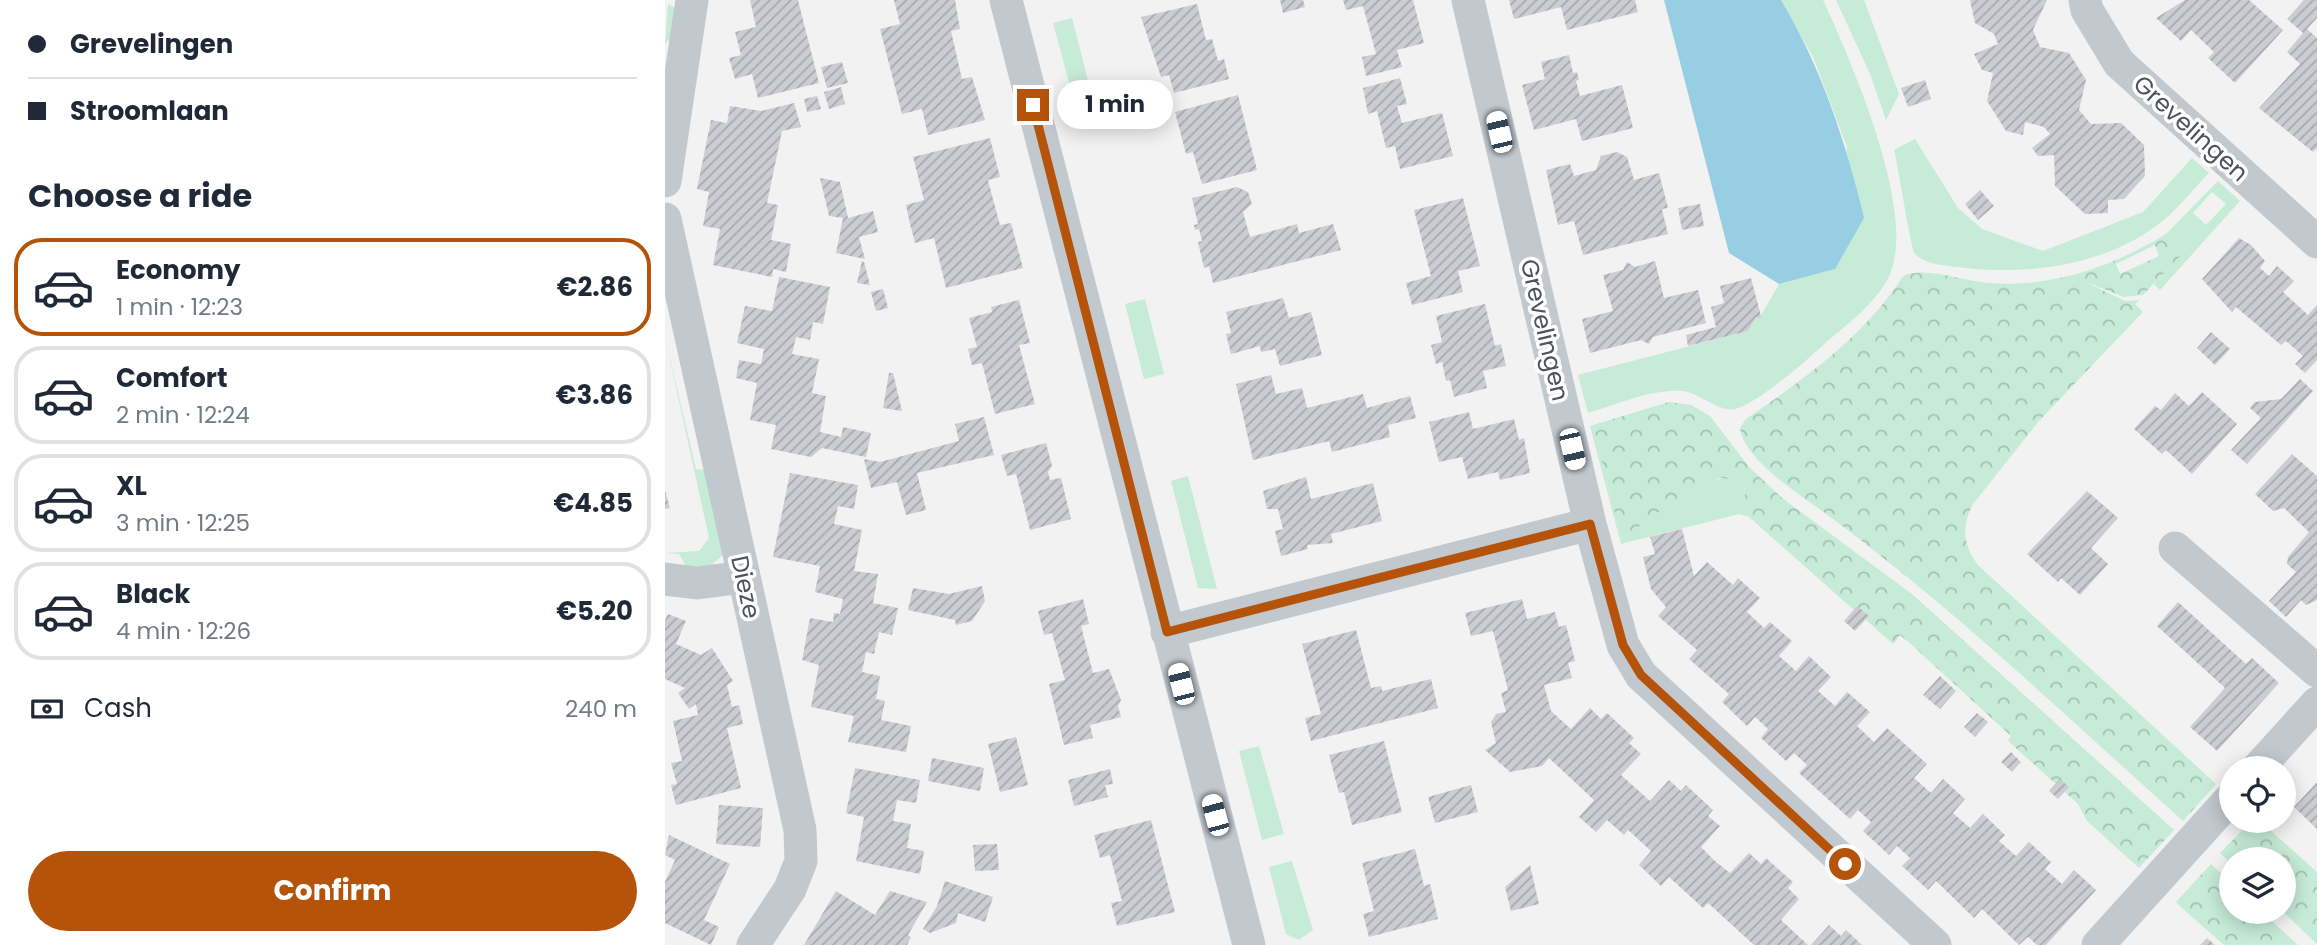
<!DOCTYPE html>
<meta charset="utf-8">
<style>
:root{--surface:#fff;--page:#f2f2f3;--text:#1f2937;--muted:#747a83;--line:#e0e1e3;--accent:#b45309}
body{margin:0;font-family:Poppins,sans-serif;background:var(--page);color:var(--text);height:100vh;display:flex;flex-direction:column;font-size:26px;white-space:nowrap}
*{box-sizing:border-box;margin:0}
p{font-size:23px;color:var(--muted)}
.icon{flex:none;width:38px;height:38px;fill:none;stroke:currentColor;stroke-width:2;stroke-linecap:round;stroke-linejoin:round}
.map{position:relative;flex:1;overflow:hidden}
.panel{display:flex;flex-direction:column;background:var(--surface);width:665px}
.panel>*{flex:none}
.top-card{display:grid;align-content:center;height:154px;padding:0 28px;background:var(--surface)}
.controls{position:absolute;left:1554px;top:756px;display:grid;gap:14px}
.controls a{display:grid;place-items:center;width:77px;height:77px;border-radius:50%;background:var(--surface);box-shadow:0 4px 18px #0003;font-size:35px}
.end{position:absolute;width:32px;height:32px;margin:-16px;border:9px solid #b45309;background:#fff;box-shadow:0 0 0 4px #fff}
.from{border-radius:50%}
.bubble{position:absolute;height:49px;border-radius:24px;background:var(--surface);box-shadow:0 4px 18px #0003;font-size:23px;font-weight:700;line-height:49px;text-align:center}
.car{position:absolute;width:21px;height:42px;margin:-21px -10px;border-radius:9px;box-shadow:0 0 5px 2px #0007;background:linear-gradient(#fff 24%,#345 0 40%,#fff 0 76%,#345 0 86%,#fff 0)}
.top-card b{display:flex;align-items:center;gap:24px;height:66px;font-size:26px}
.top-card b+b{border-top:2px solid var(--line)}
.top-card i{width:18px;height:18px;background:var(--text)}
ul{padding:0;list-style:none}
li{display:flex;align-items:center;gap:21px;height:98px;margin:0 14px 10px;padding:0 14px;border:4px solid var(--line);border-radius:28px}
li div{flex:1}
li b{display:block;font-size:26px}
li em{font-style:normal;font-weight:700}
li.on{border-color:var(--accent)}
li>.icon{width:63px;height:63px;stroke-width:1.5}
h2{padding:0 28px;font-size:32px;line-height:84px}
.pay{display:flex;align-items:center;gap:18px;height:77px;padding:0 28px;font-size:26px}
.pay p{margin-inline-start:auto}
.primary-button{display:flex;gap:14px;margin-top:auto;padding:14px 28px}
.primary-button a{flex:1;height:80px;border-radius:42px;background:var(--accent);color:#fff;font-size:28px;font-weight:700;line-height:80px;text-align:center}
main{display:flex;flex:1;min-height:0}
.map>svg:first-child{display:block}
.grass{fill:#c6ebd7;fill-rule:evenodd}
.forest{fill:url(#forest-crowns);fill-rule:evenodd}
.water{fill:#98cee4}
.building{fill:url(#building-hatch)}
.lines{fill:none;stroke-linecap:round;stroke-linejoin:round}
.minor{stroke:#c1c8ce;stroke-width:33}
.route{stroke:#b45309;stroke-width:9}
.labels{text-anchor:middle;dominant-baseline:central;stroke-width:7;stroke-linejoin:round;paint-order:stroke}
.street-label{font-size:24px;fill:#4b535d;stroke:#fff}
</style>
<main>
<section class="panel">
<div class="top-card">
<b><i class="from"></i>Grevelingen</b>
<b><i></i>Stroomlaan</b>
</div>
<h2>Choose a ride</h2>
<ul>
<li class="on"><svg class="icon" aria-label="car" viewBox="0 0 24 24"><path d="M5 17H2v-5l4-1 3-4h7l3 4 3 1v5h-3M9 17h6M6 11h13"/><circle cx="7" cy="17" r="2"/><circle cx="17" cy="17" r="2"/></svg><div><b>Economy</b><p>1 min · 12:23</p></div><em>€2.86</em></li>
<li><svg class="icon" aria-label="car" viewBox="0 0 24 24"><path d="M5 17H2v-5l4-1 3-4h7l3 4 3 1v5h-3M9 17h6M6 11h13"/><circle cx="7" cy="17" r="2"/><circle cx="17" cy="17" r="2"/></svg><div><b>Comfort</b><p>2 min · 12:24</p></div><em>€3.86</em></li>
<li><svg class="icon" aria-label="car" viewBox="0 0 24 24"><path d="M5 17H2v-5l4-1 3-4h7l3 4 3 1v5h-3M9 17h6M6 11h13"/><circle cx="7" cy="17" r="2"/><circle cx="17" cy="17" r="2"/></svg><div><b>XL</b><p>3 min · 12:25</p></div><em>€4.85</em></li>
<li><svg class="icon" aria-label="car" viewBox="0 0 24 24"><path d="M5 17H2v-5l4-1 3-4h7l3 4 3 1v5h-3M9 17h6M6 11h13"/><circle cx="7" cy="17" r="2"/><circle cx="17" cy="17" r="2"/></svg><div><b>Black</b><p>4 min · 12:26</p></div><em>€5.20</em></li>
</ul>
<div class="pay"><svg class="icon" aria-label="cash" viewBox="0 0 24 24"><path d="M3 7h18v10H3z"/><circle cx="12" cy="12" r="2"/></svg>Cash<p>240 m</p></div>
<div class="primary-button"><a>Confirm</a></div>
</section>
<div class="map">
<svg width="1652" height="945" viewBox="0 0 1652 945">
<defs>
<pattern id="forest-crowns" width="20" height="18" patternUnits="userSpaceOnUse" patternTransform="scale(1.75)"><rect width="20" height="18" fill="#c6ebd7"/><path d="M2 6a3 3 0 1 1 6 0M12 15a3 3 0 1 1 6 0" fill="none" stroke="#a3c1b2"/></pattern>
<pattern id="building-hatch" width="6" height="6" patternUnits="userSpaceOnUse" patternTransform="scale(1.75)"><rect width="6" height="6" fill="#cccdd3"/><path d="M-1 1l2-2M0 6l6-6M5 7l2-2" fill="none" stroke="#a8a9ae"/></pattern>
</defs>
<rect width="100%" height="100%" fill="#f3f2f2"/>
<path class="grass" d="M1116 0H1158C1186 61 1252 211 1225 274 1212 304 1179 326 1156 347 1139 363 1090 405 1070 409 1054 413 1035 392 1016 391 986 389 951 405 923 413L913 375 1083 331 1091 317 1094 319 1114 284 1170 269 1182 147 1149 59Z
M1171 0H1199L1234 94 1221 120 1205 74Z
M3 4 12 9 8 36 0 44Z
M407 18 427 96 409 101 388 23Z
M1250 139 1293 208 1317 229 1378 251 1478 212 1527 158 1544 173C1527 190 1511 212 1491 226 1438 265 1365 275 1301 268 1287 266 1261 266 1250 254 1246 249 1233 165 1229 150Z
M1553 181 1575 201 1495 290 1489 284 1520 250 1501 234ZM1547 192 1561 204 1541 225 1528 213Z
M480 299 499 374 479 379 460 304Z
M0 337 31 469 41 470 59 554 44 567 21 566 14 554 0 553 34 551 44 538Z
M928 425 956 539C976 524 1038 476 1061 479 1069 479 1074 484 1079 490L1084 517 1074 514 956 544 925 426Z
M523 476 552 589 533 588 506 481Z
M594 746 619 834 597 840 574 751Z
M627 861 648 930 634 940 621 934 604 867Z"/>
<path class="forest" d="M1501 234 1521 250 1478 295 1459 297 1421 282 1460 301 1474 300 1470 304 1478 312 1374 421 1308 504C1296 526 1298 545 1313 565L1551 784 1518 821C1402 717 1289 609 1164 516 1139 497 1079 461 1075 428L1081 419C1139 379 1200 336 1238 276 1262 266 1297 281 1323 283 1387 288 1447 267 1501 234ZM1490 245 1494 256 1455 274 1451 264Z
M1004 402 1026 405 1045 416 1084 467 1117 498 1247 594 1509 830 1474 868 1422 821 1413 804 1343 741 1346 736 1248 646 1235 635 1228 644 1201 620 1204 616 1189 610 1084 517 1079 490 1064 479 1054 478 1009 501 956 539 928 425Z
M1586 821H1595L1652 872V944L1618 912 1619 859H1566V864L1555 853Z
M1546 864 1566 883V912H1597L1633 945H1559L1517 908 1511 902Z"/>
<path class="water" d="M999 0H1116C1157 69 1180 140 1199 218L1170 269 1114 284 1064 253Z"/>
<path class="building" d="M85 0H133L154 83 93 98 87 74 70 79 64 58 76 55 70 32 91 27Z
M229 0H290L295 29 286 31 297 79 307 77 320 120 263 135 257 109 237 114 215 29 235 24Z
M615 0H638L640 7 618 13Z
M678 0H748L759 43 732 50 737 67 701 76 697 57 711 54 698 6 681 10Z
M844 0H970L973 12 902 30 896 7 849 19Z
M1305 0H1382L1368 30 1375 47 1404 53 1421 80 1414 110 1426 124 1456 123 1479 145 1480 176 1459 199 1443 200V213L1420 214 1390 186 1389 155 1373 156 1367 148 1385 134 1379 127 1360 122 1358 135 1341 131 1322 101 1328 73 1317 70 1309 54 1333 44 1329 34 1310 23Z
M1520 0H1584L1618 30 1570 83 1543 58 1549 52 1526 30 1516 41 1491 18Z
M1639 0H1652V18L1642 29 1652 38V148L1648 152 1594 108 1635 64 1622 52 1638 33 1622 19Z
M532 4 541 40 547 39 553 61 559 59 564 79 509 93 504 75 496 77 476 17Z
M904 55 908 73 912 72 914 80 911 81 915 96 957 85 968 128 917 141 911 119 869 130 857 85 880 79 876 62Z
M177 62 183 83 162 88 156 67Z
M735 78 742 104 732 106 737 123 777 113 788 156 735 169 730 146 721 148 712 111 703 114 698 88Z
M1260 80 1266 99 1243 107 1236 88Z
M176 87 180 104 164 109 159 92Z
M573 95 592 170 537 184 528 152 521 154 510 112Z
M152 96 156 109 142 112 139 99Z
M129 103 136 127 117 131 102 203 113 205 106 240 126 244 121 272 108 269 107 277 48 265 55 229 38 226 44 192 32 189 46 120 62 123 65 106 96 111Z
M325 138 335 177 323 180 329 203 335 225 346 223 358 268 281 288 269 238 250 243 245 224 241 205 259 200 248 157Z
M952 152 962 157 969 180 994 173 1003 208 997 209 1003 234 918 255 909 221 893 225 881 170 905 164 909 176 931 170 936 156Z
M155 178 175 182 183 218 208 211 213 232 194 237 200 259 171 253 178 218 164 216Z
M572 187 583 192 587 204 578 212 585 237 632 224 634 233 668 224 676 250 548 283 544 266 539 268 533 242 537 241 534 229 530 230 529 225 533 224 527 198Z
M1315 190 1329 206 1313 220 1300 204Z
M798 198 815 266 793 271 798 292 747 305 741 283 766 276 749 210Z
M1035 204 1039 226 1017 230 1013 208Z
M1574 238 1586 245 1600 261 1595 268 1604 276 1612 266 1629 281 1618 292 1643 315 1652 305V360L1640 373 1630 364 1638 356 1621 341 1616 345 1571 307 1567 312 1537 279Z
M197 261 199 262 205 285 192 283Z
M990 261 999 298 1033 290 1041 323 988 337 984 344 976 340 925 353 917 319 948 311 938 275 958 270 962 262 970 267Z
M114 277 165 287 158 324 148 322 145 340 131 337 127 354 154 359 147 393 161 396 155 432 176 437 178 427 206 433 201 457 157 448 146 457 106 449 111 425 85 420 92 383 71 378 74 360 96 364 99 349 72 343 80 306 107 311Z
M1086 278 1096 316 1094 319 1091 317 1083 331 1023 346 1021 335 1051 327 1046 307 1059 303 1055 286Z
M218 289 223 308 211 311 206 292Z
M618 298 624 318 646 312 657 355 615 366 610 349 596 352 595 346 566 354 561 334 566 333 561 312Z
M354 300 365 343 354 345 370 404 330 414 317 363 307 365 303 349 312 347 304 318 327 312 326 307Z
M820 304 830 346 836 344 841 366 818 371 822 388 789 397 785 380 781 381 777 362 771 364 766 345 777 342 771 316Z
M1546 332 1565 349 1550 365 1532 348Z
M224 373H228L237 411 218 408Z
M606 375 611 394 637 388 642 408 698 394 702 408 745 396 751 418 723 425 725 437 667 452 664 441 588 460 571 384Z
M1635 379 1648 391 1582 464 1566 450 1596 418 1585 408 1590 402 1616 399Z
M1537 392 1572 424 1527 474 1501 450 1497 454 1469 429 1490 406 1496 410 1510 393 1524 406Z
M804 412 808 429 849 419 854 440 859 438 865 473 835 480 833 472 803 479 797 457 774 462 764 422Z
M319 417 329 455 252 473 261 510 241 515 232 482 206 488 199 459 215 462 294 441 290 424Z
M381 443 387 466 383 472 385 480 396 478 406 519 365 530 351 474 342 476 336 455Z
M1627 454 1652 476V600L1641 605 1636 600 1621 617 1604 601 1631 572 1622 564 1623 557 1644 532 1619 508 1608 511 1590 494Z
M125 473 193 485 189 509 173 506 169 524 197 530 189 571 213 574 208 603 233 608 227 635 214 632 209 654 201 652 197 672 215 676 211 699 220 701 216 720 246 726 241 752 183 742 189 716 146 707 154 665 137 660 145 618 168 622 169 613 175 614 178 599 150 592 155 566 108 557Z
M641 477 646 499 708 483 717 521 666 534 668 543 642 545 643 549 616 556 610 531 618 529 613 509H602L598 491Z
M0 490 5 508 0 509Z
M1422 491 1453 518 1426 548 1443 564 1415 595 1396 578 1393 582 1362 554Z
M1017 529 1029 576 1042 562 1068 585 1073 578 1095 598 1082 612 1099 628 1105 622 1127 641 1114 656 1131 671 1144 656 1166 677 1153 691 1170 706 1182 692 1205 712 1192 726 1209 742 1222 728 1262 764 1249 778 1266 793 1278 779 1300 799 1288 813 1305 828 1318 814 1340 835 1334 841 1351 856 1364 842 1386 862 1380 869 1397 884 1409 870 1431 890 1381 945H1372L1363 937 1354 945 1317 909 1309 918 1271 881 1263 890 1237 866 1245 858 1232 846 1224 855 1198 831 1206 822 1193 810 1185 819 1134 773 1142 765 1129 753 1121 761 1096 738 1103 729 1090 717 1082 726 1057 702 1064 694 1024 659 1032 650 993 616 1001 607 986 589 978 557 990 554 985 537Z
M317 586 320 601 307 621 291 625 290 620 243 610 248 588 284 594Z
M418 599 424 624 416 626 428 673 444 669 456 700 453 706 456 717 425 725 428 738 399 745 384 684 400 680 387 633 379 635 373 611Z
M857 599 862 619 890 612 894 627 901 625 910 661 903 663 907 678 879 685 886 711 906 729 925 708 936 719 942 713 969 738 964 743 976 754 956 775 985 801 1004 780 1016 791 1021 785 1048 810 1043 816 1055 826 1036 847 1050 861 1065 873 1084 853 1096 864 1101 858 1128 882 1123 888 1134 899 1116 920 1143 945H1089L1043 903 1038 908 1004 877 996 886 974 865 986 851 963 830 959 835 942 820 931 832 914 817 929 800 884 758 877 766 845 772 820 750 831 743 826 722 831 714 841 712 836 693 843 690 828 631 806 636 800 613Z
M1513 602 1581 664 1587 658 1614 683 1552 751 1525 727 1560 688 1492 626Z
M1192 606 1204 616 1190 631 1179 621Z
M3 614 21 621 11 644 36 655 47 648 68 681 62 685 67 707 74 705 78 724 62 728 76 788 11 805 6 785 12 784 6 763 17 761 8 721 33 715 31 704 24 709 13 693 20 688 0 679V620Z
M691 630 706 688 716 686 717 691 766 679 773 708 646 741 640 718 656 714 637 644Z
M1275 676 1291 691 1275 709 1258 695Z
M1312 713 1323 722 1310 737 1299 727Z
M351 737 363 785 335 792 323 744Z
M719 741 737 812 687 825 679 792 674 793 664 755Z
M1346 752 1356 762 1347 772 1336 762Z
M267 758 319 768 315 791 263 781Z
M190 768 255 780 251 803 232 800 228 821 246 824 242 848 259 851 255 874 191 861 199 817 181 813Z
M445 769 448 784 440 785 443 797 409 806 403 780Z
M1395 779 1404 787 1393 799 1384 791Z
M1652 782V829L1629 807Z
M806 785 813 812 770 823 763 797Z
M54 805 98 808 95 847 51 844Z
M486 820 510 912 452 926 446 903 457 901 445 855 435 858 429 835Z
M4 835 65 864 39 920 54 927 46 945 0 923V882L10 860 0 855Z
M332 844 334 870 310 871 308 845Z
M750 849 759 886 765 884 773 919 704 937 698 914 709 911 697 863Z
M865 865 874 904 846 911 840 887Z
M280 881 328 897 320 922 293 913 291 923 265 933 258 929 272 906Z
M171 891 210 915 225 891 262 902 243 935 246 937 242 945H139Z
M1164 925 1176 936 1181 930 1197 945H1146Z
M1542 938 1550 945H1535Z"/>
<g class="lines">
<path class="minor" d="M341 0 584 945
M803 0 925 524 958 645 976 675 1270 945
M1420 0 1422 10 1454 63 1652 242
M0 181 27 0
M0 219 135 830 136 861 125 889 88 945
M1510 548 1652 671
M0 579 32 583 79 577
M502 632 925 524
M1593 768 1652 703
M1433 945 1566 798"/>
</g>
<g class="lines">
<path class="route" d="M368 105 502 632 925 524 958 645 976 675 1180 864"/>
</g>
<g class="labels">
<g class="street-label">
<text transform="translate(1526 128) rotate(42)">Grevelingen</text>
<text transform="translate(880 330) rotate(77)">Grevelingen</text>
<text transform="translate(81 587) rotate(78)">Dieze</text>
</g>
</g>
</svg>
<div class="controls">
<a><svg class="icon" aria-label="locate" viewBox="0 0 24 24"><circle cx="12" cy="12" r="6"/><path d="M12 2v4M12 18v4M2 12h4M18 12h4"/></svg></a>
<a><svg class="icon" aria-label="layers" viewBox="0 0 24 24"><path d="M12 4l9 5-9 5-9-5zM3 14l9 5 9-5"/></svg></a>
</div>
<i class="end from" style="left:1180px;top:864px"></i>
<i class="end" style="left:368px;top:105px"></i>
<div class="bubble" style="left:392px;top:80px;width:116px">1 min</div>
<i class="car" style="left:834px;top:132px;rotate:347deg"></i>
<i class="car" style="left:907px;top:449px;rotate:167deg"></i>
<i class="car" style="left:516px;top:684px;rotate:346deg"></i>
<i class="car" style="left:550px;top:815px;rotate:345deg"></i>
</div>
</main>
